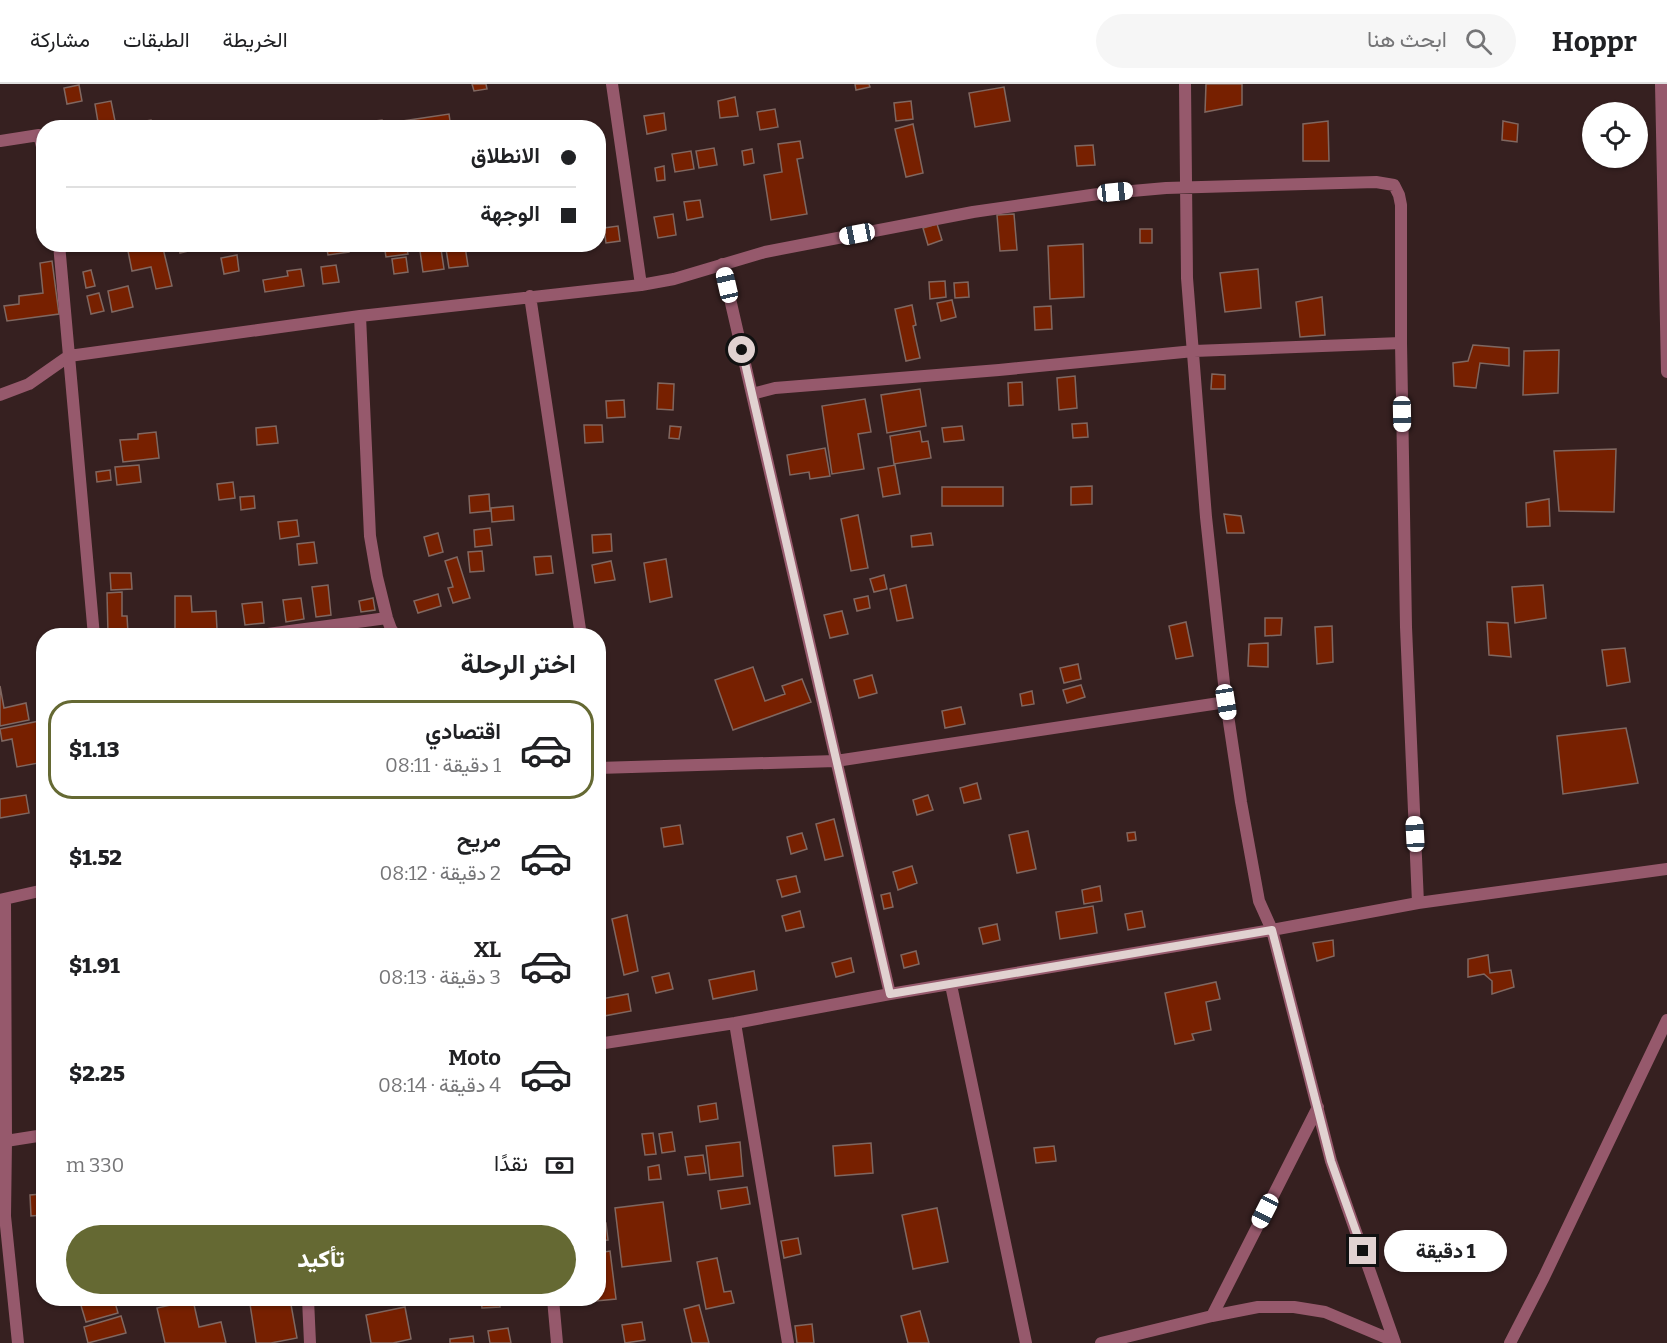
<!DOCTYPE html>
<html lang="ar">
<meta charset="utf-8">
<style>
:root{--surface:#fff;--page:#f6f6f6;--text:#202124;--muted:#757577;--line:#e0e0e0;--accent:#656933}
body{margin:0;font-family:Bitter,Vazirmatn,serif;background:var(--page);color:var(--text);direction:rtl;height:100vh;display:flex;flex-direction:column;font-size:22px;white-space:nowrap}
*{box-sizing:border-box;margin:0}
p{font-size:20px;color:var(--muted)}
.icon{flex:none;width:33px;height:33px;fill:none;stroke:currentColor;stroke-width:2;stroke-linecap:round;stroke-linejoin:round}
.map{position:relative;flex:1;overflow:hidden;direction:ltr}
.sheet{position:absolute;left:36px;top:544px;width:570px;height:678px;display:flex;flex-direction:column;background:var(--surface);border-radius:24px;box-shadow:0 2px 4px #0004;direction:rtl}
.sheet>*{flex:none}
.guide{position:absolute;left:36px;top:36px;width:570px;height:132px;border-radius:24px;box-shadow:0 2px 4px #0004;direction:rtl;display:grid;align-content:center;height:132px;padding:0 30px;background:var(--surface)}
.controls{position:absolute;left:1582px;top:18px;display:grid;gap:12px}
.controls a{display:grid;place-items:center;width:66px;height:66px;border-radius:50%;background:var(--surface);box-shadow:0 2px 4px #0004;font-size:30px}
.end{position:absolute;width:27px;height:27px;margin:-14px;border:8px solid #e1d2d1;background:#111;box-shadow:0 0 0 3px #111}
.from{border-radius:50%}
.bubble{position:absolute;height:42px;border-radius:21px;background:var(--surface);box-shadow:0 2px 4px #0004;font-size:20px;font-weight:800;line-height:42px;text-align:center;direction:rtl}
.car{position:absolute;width:18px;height:36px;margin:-18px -9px;border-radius:8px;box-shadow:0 0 4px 2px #0007;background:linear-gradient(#fff 24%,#345 0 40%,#fff 0 76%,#345 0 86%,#fff 0)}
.guide b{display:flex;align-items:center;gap:21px;height:57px;font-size:22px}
.guide b+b{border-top:2px solid var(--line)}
.guide i{width:15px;height:15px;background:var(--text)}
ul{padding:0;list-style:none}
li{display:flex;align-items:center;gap:18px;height:99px;margin:0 12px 9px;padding:0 18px;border:3px solid transparent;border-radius:24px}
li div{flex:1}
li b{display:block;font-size:22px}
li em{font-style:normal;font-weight:800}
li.on{border-color:var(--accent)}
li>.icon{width:54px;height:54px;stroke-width:1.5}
h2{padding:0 30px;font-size:27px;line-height:72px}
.pay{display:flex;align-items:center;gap:15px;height:66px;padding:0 30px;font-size:22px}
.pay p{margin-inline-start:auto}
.cta{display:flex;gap:12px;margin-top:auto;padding:12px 30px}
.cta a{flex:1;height:69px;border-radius:36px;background:var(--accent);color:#fff;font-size:24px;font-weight:800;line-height:69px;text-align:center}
header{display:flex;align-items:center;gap:36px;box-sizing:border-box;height:84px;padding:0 30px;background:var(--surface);border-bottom:2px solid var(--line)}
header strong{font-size:28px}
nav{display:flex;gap:33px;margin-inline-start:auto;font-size:21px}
.search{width:420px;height:54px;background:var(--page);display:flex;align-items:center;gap:15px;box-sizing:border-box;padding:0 21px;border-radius:33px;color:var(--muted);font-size:22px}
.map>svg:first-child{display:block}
.building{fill:#772000;stroke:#806760;stroke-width:1.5}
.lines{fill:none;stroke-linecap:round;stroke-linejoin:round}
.street{stroke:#96596c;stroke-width:12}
.route{stroke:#e1d2d1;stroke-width:8}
</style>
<header>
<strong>Hoppr</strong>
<div class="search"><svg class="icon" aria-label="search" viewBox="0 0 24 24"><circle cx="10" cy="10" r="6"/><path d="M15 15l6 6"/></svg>ابحث هنا</div>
<nav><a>الخريطة</a><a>الطبقات</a><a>مشاركة</a></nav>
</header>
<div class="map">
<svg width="1667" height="1259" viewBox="0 0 1667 1259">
<rect width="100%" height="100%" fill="#362020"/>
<path class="building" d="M472 0H486L487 5 474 7Z
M855 0H869L870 3 856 6Z
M1206 0H1242V21L1205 28Z
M79 1 82 17 67 20 64 4Z
M1004 3 1010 37 975 43 969 9Z
M735 13 738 32 720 34 718 17Z
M111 17 116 42 151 36 152 44H99L95 20Z
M911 17 913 35 896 37 894 19Z
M775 25 778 43 760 46 757 28Z
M664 29 666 46 647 50 644 32Z
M449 30 451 44H404L403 37Z
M382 36 383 44H353L352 40Z
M1328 37 1329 77H1303V40Z
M1503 37 1518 40 1517 58 1502 56Z
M913 40 923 89 906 93 895 45Z
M800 57 803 74 797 75 807 130 771 136 764 91 782 88 778 60Z
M1093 61 1095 81 1077 82 1075 62Z
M714 64 717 81 699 84 696 67Z
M752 65 754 79 744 81 742 67Z
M691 67 694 85 675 88 672 70Z
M664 82 665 96 657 97 655 84Z
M700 116 703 133 687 136 684 118Z
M673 130 676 151 658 154 654 133Z
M1014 130 1017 166 1000 167 997 131Z
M937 140 942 156 928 161 923 144Z
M618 142 620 157 606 159 604 144Z
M1140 145H1152V159H1140Z
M134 160H162L172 202 156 205 151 183 132 187 127 162Z
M178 160H213V161L180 169Z
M326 160H348L349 168 328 171Z
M384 160H406L408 170 386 173Z
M419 160H433L434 167 441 165 444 185 423 188Z
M1083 160 1084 213 1050 215 1048 162Z
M465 162 468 182 449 184 446 165Z
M237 171 239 187 224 190 221 174Z
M406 173 408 188 394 190 392 175Z
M52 177 59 230 7 237 4 222 19 220V212L43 209 40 179Z
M336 181 339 198 323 200 321 183Z
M301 185 304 202 265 208 263 196 288 192 287 187Z
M1258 185 1261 224 1225 228 1220 189Z
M91 186 95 202 86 204 83 188Z
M945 197 946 213 930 215 929 198Z
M968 198 969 213 955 214 954 199Z
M128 202 133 223 112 228 108 207Z
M99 209 104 227 91 230 87 212Z
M1322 213 1325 251 1300 253 1296 218Z
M952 216 956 233 941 237 937 219Z
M912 221 916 241 913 242 920 274 906 277 895 225Z
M1051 222 1052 245 1035 246 1034 223Z
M1473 261 1509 264V282L1480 279 1476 304 1454 302 1453 279 1468 277Z
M1559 266 1558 309 1523 311 1524 267Z
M1212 290 1225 291V305H1211Z
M1075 292 1077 324 1059 326 1057 294Z
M1022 298 1023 321 1009 322 1008 299Z
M658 299 674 300 673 326 657 325Z
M920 305 926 342 887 349 881 311Z
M865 315 871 348 858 350 864 385 832 390 822 322Z
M624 316 625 333 607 334 606 317Z
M1087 339 1088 353 1073 354 1072 340Z
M584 341H602L603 358 585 359Z
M276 342 278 359 257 361 256 344Z
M670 342 681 343 679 355 669 354Z
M962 342 964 356 944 358 942 344Z
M920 347 922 358 928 357 931 374 894 380 890 352Z
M156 348 159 374 123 378 120 356 138 355V350Z
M825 364 830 392 810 395 809 388 790 391 787 371Z
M1616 365 1614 428 1559 427 1554 367Z
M139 381 141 398 117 401 115 383Z
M895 381 900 410 883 413 878 384Z
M110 386 111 396 97 398 96 388Z
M233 398 235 414 219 416 217 400Z
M1092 402V420L1071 421V403Z
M942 403H1003V422H942Z
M489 410 490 427 470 429 469 412Z
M254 412 255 424 241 426 240 413Z
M1549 415 1550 442 1527 443 1526 419Z
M513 422 514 436 492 438 491 424Z
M1224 430 1241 432 1244 449H1227Z
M858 431 868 484 851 487 841 435Z
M297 436 299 452 280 455 278 438Z
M490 444 492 461 475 463 474 446Z
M438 449 443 468 429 472 424 453Z
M931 449 933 461 912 463 911 452Z
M611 450 612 467 593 469 592 451Z
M314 458 317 479 299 481 297 460Z
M482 467 484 487 470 488 468 468Z
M551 472 553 489 536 491 534 473Z
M457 473 470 514 453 519 448 504 453 503 445 477Z
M666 475 672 513 650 518 644 479Z
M611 477 615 496 595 499 592 481Z
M110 489H131L132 505 111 506Z
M884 491 887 505 874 508 870 495Z
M328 501 331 531 316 533 312 503Z
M906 501 913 534 897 537 890 505Z
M1543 501 1546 534 1515 539 1512 503Z
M122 508V532H127L128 549 108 550 107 509Z
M438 510 441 522 418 529 414 517Z
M175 512H191L192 528 216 527 217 545 175 546Z
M868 512 870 524 857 527 854 515Z
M301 514 304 535 286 538 283 516Z
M373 514 375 526 361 528 359 517Z
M262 518 264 539 245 541 242 520Z
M842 527 848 550 830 554 824 531Z
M1265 534H1282L1281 551 1265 552Z
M1186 538 1193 572 1176 575 1169 542Z
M1487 538 1508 539 1511 573 1489 571Z
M1332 542 1333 578 1317 580 1315 543Z
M1268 559V583L1248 582 1249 560Z
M1625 564 1630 598 1607 602 1602 566Z
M1078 580 1081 595 1064 599 1060 584Z
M753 583 765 617 785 610 782 602 802 595 811 618 733 646 715 596Z
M872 591 877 609 859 614 854 596Z
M1081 601 1085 613 1067 619 1063 606Z
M0 602 4 624 26 619 29 636 0 642Z
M1032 607 1034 620 1022 622 1020 610Z
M961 623 965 640 945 644 942 627Z
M44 636V678L17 683 12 655 2 657 0 645Z
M1626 644 1638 699 1563 710 1557 652Z
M977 699 981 715 964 719 960 704Z
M26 711 29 729 0 734V715Z
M928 711 933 726 917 731 913 716Z
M834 735 843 772 825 776 816 740Z
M680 741 683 760 664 763 661 744Z
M1028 747 1036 785 1017 789 1009 751Z
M1135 748 1136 756 1128 757 1127 749Z
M802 749 807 765 791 770 787 753Z
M912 782 917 799 898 806 893 788Z
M796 792 800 808 782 813 777 796Z
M1100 802 1102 817 1084 820 1082 806Z
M890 809 893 823 884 825 881 811Z
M1093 822 1097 849 1060 855 1056 828Z
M800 827 804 843 786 847 782 832Z
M1142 827 1145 843 1128 846 1125 830Z
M627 831 638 887 624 891 612 835Z
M997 840 1000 856 983 860 979 844Z
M1333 856 1334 872 1317 877 1313 859Z
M916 867 919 880 904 884 901 871Z
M1488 871 1490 889 1511 886 1514 903 1492 910V897L1484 890 1468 893V875Z
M851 874 854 888 836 893 832 879Z
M754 887 757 906 713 915 709 896Z
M669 889 673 905 656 909 652 893Z
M1216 898 1220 915 1206 918 1211 946 1192 950 1194 956 1175 960 1165 909Z
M628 910 631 927 604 932 601 915Z
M716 1019 718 1035 700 1038 698 1022Z
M598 1040 603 1069 598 1070Z
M672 1048 675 1067 662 1069 659 1050Z
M653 1049 656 1070 645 1071 642 1050Z
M740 1058 743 1092 710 1096 706 1062Z
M871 1059 873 1089 835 1092 833 1062Z
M1054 1062 1056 1077 1036 1079 1034 1064Z
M703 1071 706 1089 688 1091 685 1073Z
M659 1081 661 1095 649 1096 648 1083Z
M747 1103 750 1120 721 1125 718 1107Z
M42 1110 43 1131 31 1132 30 1111Z
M663 1118 671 1177 622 1183 615 1124Z
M937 1124 948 1178 913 1185 902 1131Z
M606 1139 608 1156 598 1157V1140Z
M798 1154 801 1170 784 1174 781 1157Z
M610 1167 616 1215 596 1217 595 1215H598V1169Z
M717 1174 724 1208 731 1207 734 1219 706 1225 697 1178Z
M79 1215H97L98 1219 114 1215 118 1229 86 1238Z
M280 1215H290L297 1254 271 1259H256L250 1220Z
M481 1215H499L500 1223 482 1224Z
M193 1216 199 1243 221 1238 226 1259H165L157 1224Z
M699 1221 709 1259H692L684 1225Z
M405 1223 411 1255 393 1259H371L366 1231Z
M920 1227 929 1259H908L901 1232Z
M121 1232 126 1249 88 1259 84 1243Z
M642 1238 645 1256 625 1259 622 1241Z
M812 1240 814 1259H797L795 1242Z
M508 1244 511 1259H490L488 1247Z
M473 1252 474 1259H450V1255Z"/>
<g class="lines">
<path class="street" d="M612 0 641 201
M1185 0 1187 194 1206 433 1226 618 1241 718 1259 817 1272 846 1331 1077 1395 1259
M1661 0 1667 288
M0 57 39 51 44 70
M59 160 94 552
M722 180 890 910
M530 212 581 552
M360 232 370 452 377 493 387 534 391 545 396 552
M752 310 775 304 999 286 1194 267 1401 259
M0 311 29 300 69 272 360 232 641 201 674 195 765 168 973 128 1098 110 1166 104 1376 98 1394 101 1399 111 1401 121V259L1406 543 1418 819
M253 552 387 534
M598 670 601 684
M598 684 836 677 1226 618
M5 815 6 1057 5 1132 18 1259
M0 816 44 806
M951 901 1026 1259
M735 939 788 1259
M598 960 735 939 890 910 1272 846 1418 819 1667 785
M6 1057 44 1051
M308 1215 310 1259
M553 1215 557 1259
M1212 1232 1318 1023
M1101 1259 1212 1232 1258 1223H1294L1325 1228 1394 1257
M1510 1259 1544 1193 1667 936"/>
</g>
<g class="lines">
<path class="route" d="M742 266 890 910 1272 846 1331 1077 1363 1167"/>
</g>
</svg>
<div class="controls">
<a><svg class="icon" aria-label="locate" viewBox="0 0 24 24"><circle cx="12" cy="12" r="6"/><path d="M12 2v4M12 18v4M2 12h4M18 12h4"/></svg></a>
</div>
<i class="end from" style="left:742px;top:266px"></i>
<i class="end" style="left:1363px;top:1167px"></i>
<div class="bubble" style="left:1384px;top:1146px;width:123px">1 دقيقة</div>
<i class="car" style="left:1115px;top:108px;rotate:84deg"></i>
<i class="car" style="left:857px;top:150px;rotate:259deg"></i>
<i class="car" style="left:727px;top:201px;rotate:347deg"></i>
<i class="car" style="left:1402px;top:330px;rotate:179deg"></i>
<i class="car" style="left:1226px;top:618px;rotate:171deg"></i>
<i class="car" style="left:1415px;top:750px;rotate:357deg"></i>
<i class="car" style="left:1265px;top:1127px;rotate:207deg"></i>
<div class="guide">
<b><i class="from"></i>الانطلاق</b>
<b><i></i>الوجهة</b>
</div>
<section class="sheet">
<h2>اختر الرحلة</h2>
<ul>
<li class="on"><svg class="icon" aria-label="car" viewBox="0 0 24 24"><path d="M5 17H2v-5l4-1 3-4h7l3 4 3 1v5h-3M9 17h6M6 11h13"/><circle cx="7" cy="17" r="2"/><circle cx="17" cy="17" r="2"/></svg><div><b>اقتصادي</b><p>1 دقيقة · 08:11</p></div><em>$1.13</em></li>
<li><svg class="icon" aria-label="car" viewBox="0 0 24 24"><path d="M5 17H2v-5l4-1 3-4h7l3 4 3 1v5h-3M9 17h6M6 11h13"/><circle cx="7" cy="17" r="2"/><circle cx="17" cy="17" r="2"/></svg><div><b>مريح</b><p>2 دقيقة · 08:12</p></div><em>$1.52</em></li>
<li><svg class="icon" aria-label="car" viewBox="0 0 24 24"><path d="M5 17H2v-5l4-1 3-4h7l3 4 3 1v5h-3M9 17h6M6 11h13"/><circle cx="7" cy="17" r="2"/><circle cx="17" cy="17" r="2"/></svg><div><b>XL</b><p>3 دقيقة · 08:13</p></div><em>$1.91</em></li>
<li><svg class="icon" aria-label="car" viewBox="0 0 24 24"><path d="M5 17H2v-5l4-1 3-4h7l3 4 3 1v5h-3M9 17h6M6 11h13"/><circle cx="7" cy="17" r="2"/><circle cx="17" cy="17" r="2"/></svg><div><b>Moto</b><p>4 دقيقة · 08:14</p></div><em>$2.25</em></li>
</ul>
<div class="pay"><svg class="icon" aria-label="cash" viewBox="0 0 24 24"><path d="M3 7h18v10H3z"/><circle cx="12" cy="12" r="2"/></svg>نقدًا<p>330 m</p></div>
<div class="cta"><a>تأكيد</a></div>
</section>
</div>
